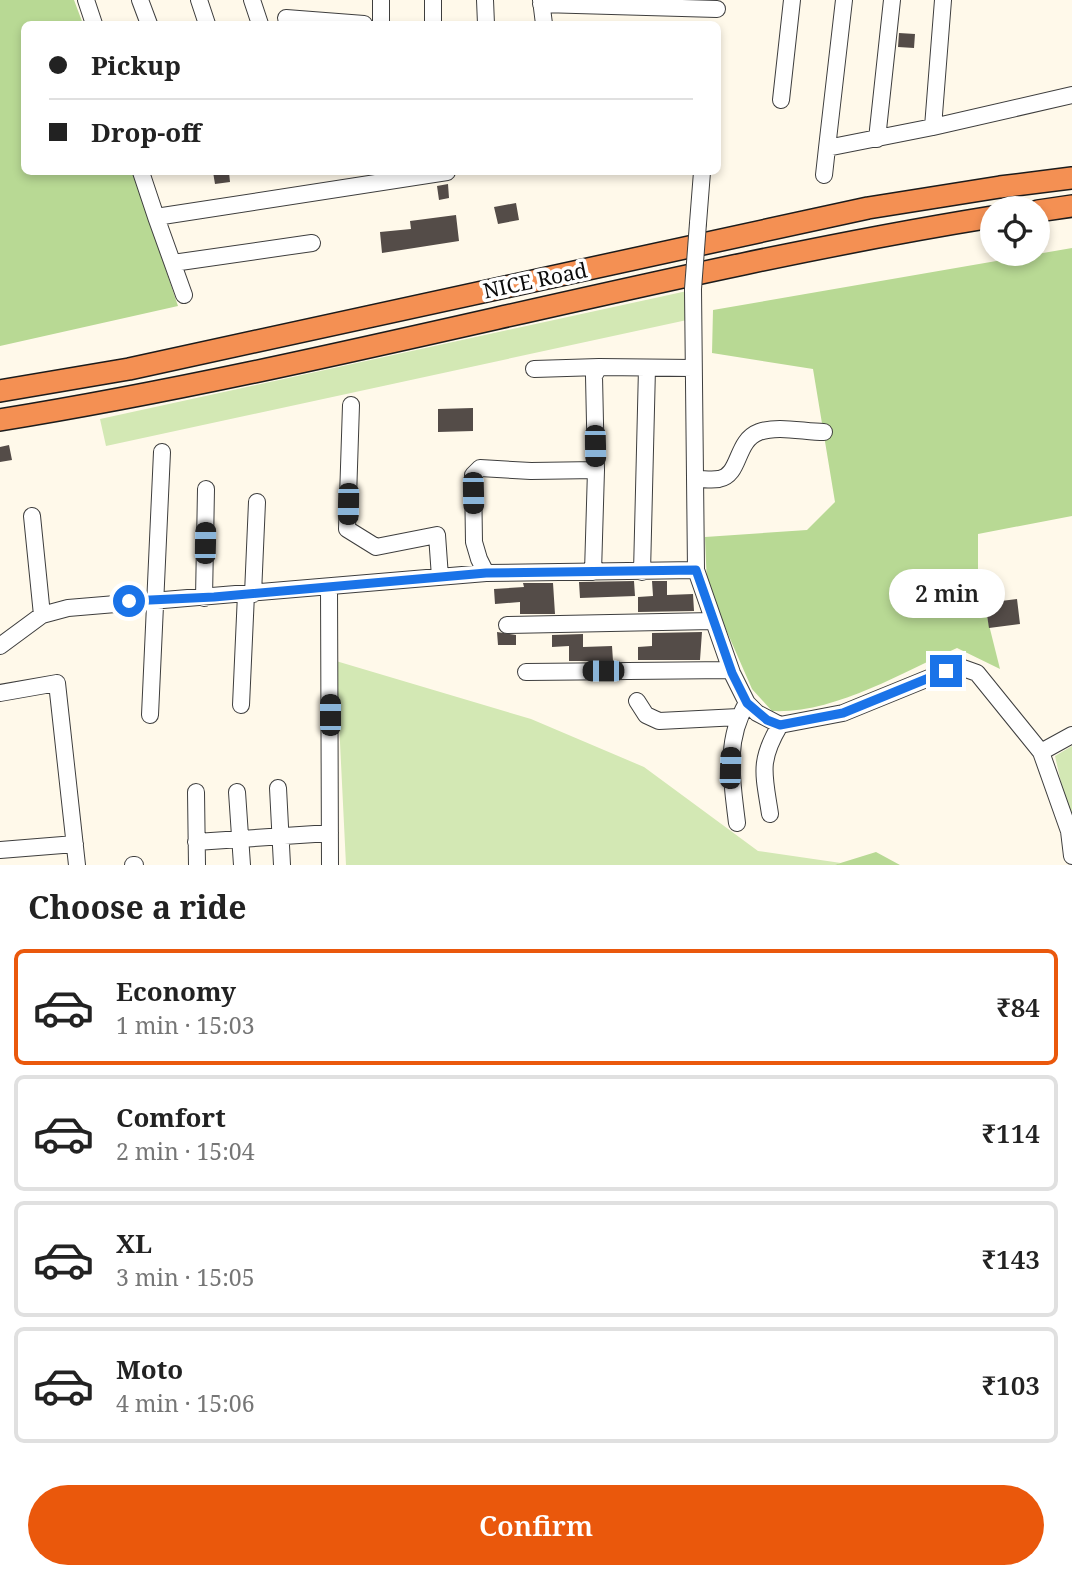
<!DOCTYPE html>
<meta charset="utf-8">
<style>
:root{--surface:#fff;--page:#f2f2f2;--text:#222;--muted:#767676;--line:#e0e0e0;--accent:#ea580c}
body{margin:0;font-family:"Noto Serif",serif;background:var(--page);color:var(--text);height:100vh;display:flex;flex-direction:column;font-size:26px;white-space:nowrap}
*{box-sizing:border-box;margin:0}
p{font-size:23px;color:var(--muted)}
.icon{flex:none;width:38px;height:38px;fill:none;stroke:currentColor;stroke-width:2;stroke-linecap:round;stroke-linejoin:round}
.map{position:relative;height:865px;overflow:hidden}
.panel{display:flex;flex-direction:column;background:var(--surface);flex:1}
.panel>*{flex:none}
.guide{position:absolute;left:21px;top:21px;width:700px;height:154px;border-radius:10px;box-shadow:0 4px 10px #0003;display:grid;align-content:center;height:154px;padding:0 28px;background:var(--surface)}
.fabs{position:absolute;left:980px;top:196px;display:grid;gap:14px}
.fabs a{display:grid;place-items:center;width:70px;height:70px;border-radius:50%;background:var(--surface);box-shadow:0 4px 10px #0003;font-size:35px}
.end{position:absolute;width:32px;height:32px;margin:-16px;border:9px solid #1a73e8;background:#fff;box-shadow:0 0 0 4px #fff}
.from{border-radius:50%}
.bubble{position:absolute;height:49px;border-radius:24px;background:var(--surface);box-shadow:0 4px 10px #0003;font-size:23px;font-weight:600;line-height:49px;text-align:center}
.car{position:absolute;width:21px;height:42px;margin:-21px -10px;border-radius:9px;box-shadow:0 0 5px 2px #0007;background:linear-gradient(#222 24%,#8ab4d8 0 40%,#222 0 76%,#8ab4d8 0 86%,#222 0)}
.guide b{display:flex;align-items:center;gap:24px;height:66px;font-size:26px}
.guide b+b{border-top:2px solid var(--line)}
.guide i{width:18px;height:18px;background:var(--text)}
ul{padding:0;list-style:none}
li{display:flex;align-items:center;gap:21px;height:116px;margin:0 14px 10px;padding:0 14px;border:4px solid var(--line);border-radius:10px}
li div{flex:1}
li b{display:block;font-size:26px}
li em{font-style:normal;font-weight:600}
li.current{border-color:var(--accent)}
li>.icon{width:63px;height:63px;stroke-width:1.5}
h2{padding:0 28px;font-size:32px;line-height:84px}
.primary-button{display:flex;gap:14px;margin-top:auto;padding:14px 28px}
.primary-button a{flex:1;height:80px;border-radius:42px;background:var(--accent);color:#fff;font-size:28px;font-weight:600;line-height:80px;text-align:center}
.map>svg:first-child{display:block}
.green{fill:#d3e8b4}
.forest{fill:#b8d994}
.building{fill:#544c48}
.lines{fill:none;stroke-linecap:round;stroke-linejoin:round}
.minor-casing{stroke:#3e3e3e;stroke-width:18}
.highway-casing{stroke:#1c1c1c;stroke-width:24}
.minor{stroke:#fff;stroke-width:16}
.highway{stroke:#f49053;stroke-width:21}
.minor-bridge-casing{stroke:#3e3e3e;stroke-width:18;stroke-linecap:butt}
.minor-bridge{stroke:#fff;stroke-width:16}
.route{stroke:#1a73e8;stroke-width:9}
.labels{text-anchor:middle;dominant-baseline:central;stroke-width:7;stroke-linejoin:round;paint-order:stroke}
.street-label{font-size:21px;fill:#0b0b0b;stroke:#fff}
</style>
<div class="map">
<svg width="1072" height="865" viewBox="0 0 1072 865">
<rect width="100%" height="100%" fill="#fff9ea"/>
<path class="green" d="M687 291V320L106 446 100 419Z
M336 661 531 719 644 767 758 851 841 863 834 865H346Z
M1072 746V831L1055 756Z"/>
<path class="forest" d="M0 0H74L83 24H24V172H133L178 306 0 346Z
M1072 248V516L978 534V581L1000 669 957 648C901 673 834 714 772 711L752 689 707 586 705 537 807 530 835 502 813 369 712 353 713 310Z
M876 852 900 865H834Z"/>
<path class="building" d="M899 33 915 34 914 48 898 47Z
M213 172H229L230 182 215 184Z
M448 184 449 198 439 200 437 186Z
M516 203 519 220 498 224 494 207Z
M456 215 459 241 382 253 380 232 411 229 410 221Z
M473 408V431L438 432V409Z
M9 445 12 460 0 462V447Z
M634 581 635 596 580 598 579 582Z
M652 581H667V595L693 594 694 611 638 612V597L653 596Z
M523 583H553L555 614H520V602L495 604 494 589 524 587Z
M1017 599 1020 624 989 628 985 603Z
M497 632 516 635V645H498Z
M702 632 700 660H638V647L652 646V633Z
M583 634V647L612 646 613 661H569V646L552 647V635Z"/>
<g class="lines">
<defs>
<path id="minor" d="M86 0 94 24
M140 0 149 24
M199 0 207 24
M252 0 260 24
M433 0V24
M485 0 486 24
M541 0 544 24
M844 0 827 148 933 127
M943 0 933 127 1072 95
M541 4 717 9
M286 18 364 24
M381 24V0
M781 100 792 0
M877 139 892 0
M141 172 156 217 447 172
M824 175 827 148
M156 217 184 295
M698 223 702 172
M173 263 312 243
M693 289 696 570 732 673 747 703 757 713 780 725 843 713 946 671 963 668 977 673 1041 752 1069 831 1072 856
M534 369 599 367
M351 405 347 529 376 547 437 535 440 577
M697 479C704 479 712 480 719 479 741 475 735 441 759 432 778 425 804 432 824 432
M32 516 42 615
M593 572 596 470
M642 572 647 368
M486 573 479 559 474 542 473 475 480 468 531 471 596 470 594 376 599 367 693 368
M329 587 330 865
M253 594 257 502
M204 598 206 489
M507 625 713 621
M0 646 42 615 68 608 486 573 696 570
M526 672 731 670
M0 693 57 683 77 865
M637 701 646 715 659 721 739 717
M241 705 246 594
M150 715 162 452
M1041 752 1072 735
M278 788 282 865
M196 792 197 865
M237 792 242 865
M770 814C764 774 758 762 780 725
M737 823C732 781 724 741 747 703
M196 842 330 833
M0 850 75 844
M133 865H135"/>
<path id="highway" d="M1038 211 1072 206
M0 391 129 369 868 208 1000 187 1072 178
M0 420C333 366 659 271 992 217"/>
</defs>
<use href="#minor" class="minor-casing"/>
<use href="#highway" class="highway-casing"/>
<use href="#minor" class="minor"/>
<use href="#highway" class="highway"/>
<defs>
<path id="minor-bridge" d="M693 289 698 223"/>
</defs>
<use href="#minor-bridge" class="minor-bridge-casing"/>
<use href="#minor-bridge" class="minor-bridge"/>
</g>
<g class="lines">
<path class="route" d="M129 601 214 597 486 573 696 570 732 673 747 703 767 720 780 725 843 713 946 671"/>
</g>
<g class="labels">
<g class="street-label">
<text transform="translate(535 280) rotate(-12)">NICE Road</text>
</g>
</g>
</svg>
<div class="fabs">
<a><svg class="icon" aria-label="locate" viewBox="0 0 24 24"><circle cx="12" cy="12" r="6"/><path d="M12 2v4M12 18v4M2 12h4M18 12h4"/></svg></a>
</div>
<i class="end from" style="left:129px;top:601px"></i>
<i class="end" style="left:946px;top:671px"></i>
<div class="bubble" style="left:889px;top:569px;width:116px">2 min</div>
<i class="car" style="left:595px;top:446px;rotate:179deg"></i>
<i class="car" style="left:473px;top:493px;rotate:179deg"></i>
<i class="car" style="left:348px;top:504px;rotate:181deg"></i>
<i class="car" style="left:205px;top:543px;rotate:1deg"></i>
<i class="car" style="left:603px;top:671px;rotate:270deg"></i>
<i class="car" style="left:330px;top:715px;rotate:0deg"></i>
<i class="car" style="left:730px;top:768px;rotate:2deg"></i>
<div class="guide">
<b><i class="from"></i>Pickup</b>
<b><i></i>Drop-off</b>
</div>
</div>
<section class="panel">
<h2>Choose a ride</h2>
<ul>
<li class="current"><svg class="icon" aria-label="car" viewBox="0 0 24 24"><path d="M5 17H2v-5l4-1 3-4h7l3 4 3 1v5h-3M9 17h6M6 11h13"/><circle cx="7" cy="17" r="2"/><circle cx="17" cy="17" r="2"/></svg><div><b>Economy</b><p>1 min · 15:03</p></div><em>₹84</em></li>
<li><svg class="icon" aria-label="car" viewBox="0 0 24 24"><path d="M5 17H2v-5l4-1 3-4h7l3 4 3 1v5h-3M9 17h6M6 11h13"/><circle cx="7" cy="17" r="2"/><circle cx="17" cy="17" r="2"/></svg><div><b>Comfort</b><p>2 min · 15:04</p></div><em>₹114</em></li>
<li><svg class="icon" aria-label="car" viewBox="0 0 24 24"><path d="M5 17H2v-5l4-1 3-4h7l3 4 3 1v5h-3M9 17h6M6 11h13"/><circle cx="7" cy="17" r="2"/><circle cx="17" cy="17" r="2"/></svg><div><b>XL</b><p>3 min · 15:05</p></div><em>₹143</em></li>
<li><svg class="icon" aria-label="car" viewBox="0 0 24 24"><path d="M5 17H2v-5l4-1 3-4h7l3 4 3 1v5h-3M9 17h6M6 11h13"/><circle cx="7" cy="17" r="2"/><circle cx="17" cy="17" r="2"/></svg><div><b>Moto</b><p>4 min · 15:06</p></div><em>₹103</em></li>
</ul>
<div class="primary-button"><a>Confirm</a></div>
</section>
